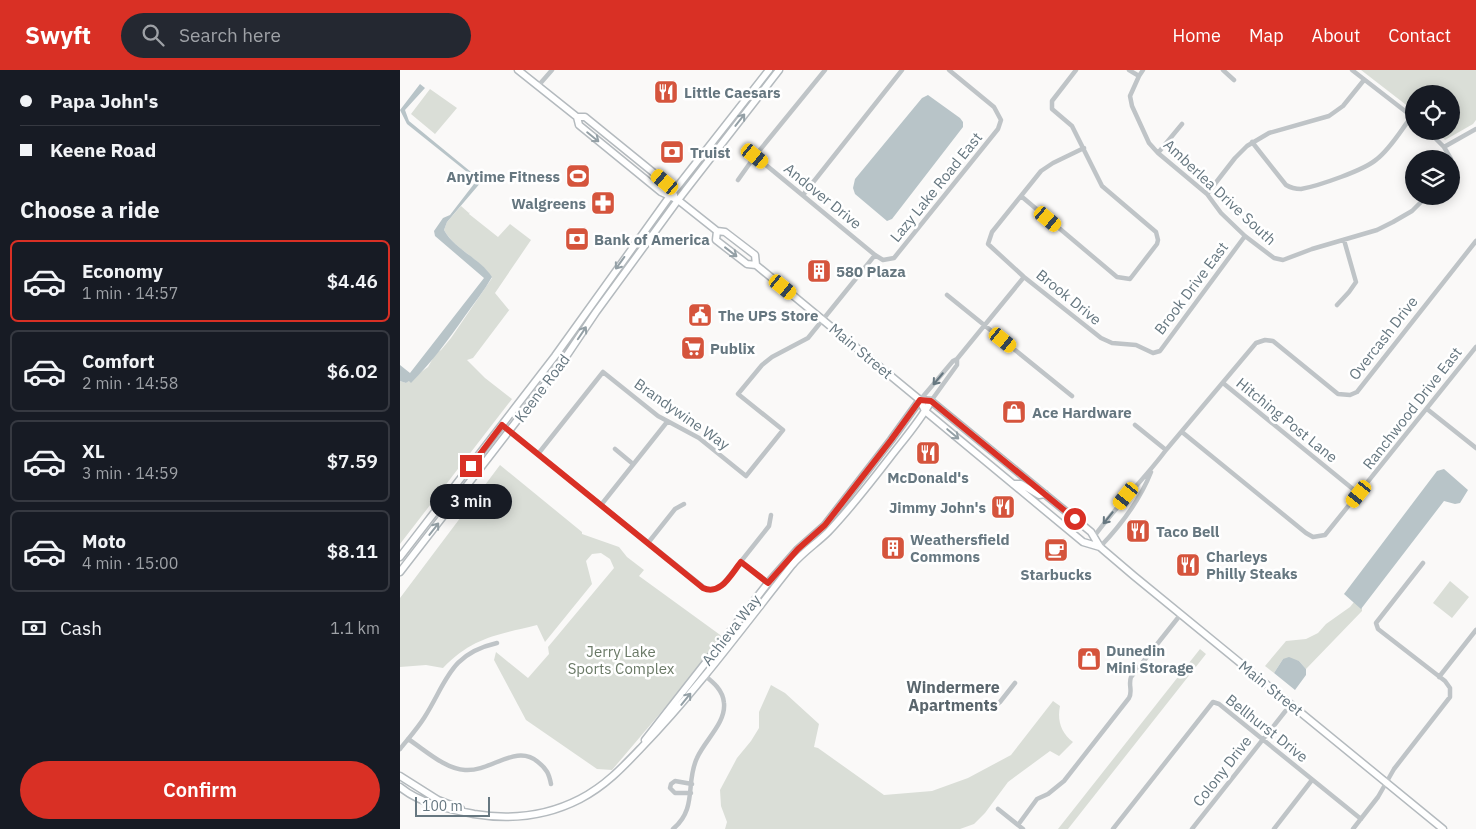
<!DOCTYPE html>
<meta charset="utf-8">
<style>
:root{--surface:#171b24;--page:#242831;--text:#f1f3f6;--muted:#9ea1a6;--line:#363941;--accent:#d93025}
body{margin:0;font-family:"IBM Plex Sans",sans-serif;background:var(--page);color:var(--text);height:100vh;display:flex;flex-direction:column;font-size:19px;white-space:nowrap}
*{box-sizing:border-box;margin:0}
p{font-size:16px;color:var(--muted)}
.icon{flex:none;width:28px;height:28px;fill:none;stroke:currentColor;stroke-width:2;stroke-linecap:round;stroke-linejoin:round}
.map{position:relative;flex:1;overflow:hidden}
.panel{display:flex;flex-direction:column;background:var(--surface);width:400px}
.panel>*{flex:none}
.top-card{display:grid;align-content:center;height:110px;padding:0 20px;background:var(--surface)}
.tools{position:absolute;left:1005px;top:15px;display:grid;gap:10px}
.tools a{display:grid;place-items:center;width:55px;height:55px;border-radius:50%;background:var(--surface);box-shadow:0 2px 12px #0003;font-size:25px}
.scale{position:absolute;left:15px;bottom:12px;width:75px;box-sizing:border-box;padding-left:5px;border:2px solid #667780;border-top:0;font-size:14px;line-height:18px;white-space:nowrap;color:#667780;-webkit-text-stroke:4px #fff;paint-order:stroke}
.end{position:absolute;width:22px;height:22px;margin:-11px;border:6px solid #d93025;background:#fff;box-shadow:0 0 0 2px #fff}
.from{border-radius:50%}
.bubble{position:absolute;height:35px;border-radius:18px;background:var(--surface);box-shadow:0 2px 12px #0003;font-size:16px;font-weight:600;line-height:35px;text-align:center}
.car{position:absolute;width:15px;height:30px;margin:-15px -8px;border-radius:6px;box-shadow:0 0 4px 1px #0007;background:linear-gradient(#f5c518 24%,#345 0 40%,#f5c518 0 76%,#345 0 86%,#f5c518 0)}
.top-card b{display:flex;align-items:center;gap:18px;height:48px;font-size:19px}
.top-card b+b{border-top:1px solid var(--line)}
.top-card i{width:12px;height:12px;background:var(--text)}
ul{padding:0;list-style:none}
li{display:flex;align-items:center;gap:15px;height:82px;margin:0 10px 8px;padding:0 10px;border:2px solid var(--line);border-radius:8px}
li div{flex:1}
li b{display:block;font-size:19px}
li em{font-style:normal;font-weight:600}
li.selected{border-color:var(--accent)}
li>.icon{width:45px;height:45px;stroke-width:1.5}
h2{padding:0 20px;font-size:22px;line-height:60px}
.pay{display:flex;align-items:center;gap:12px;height:55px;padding:0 20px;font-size:19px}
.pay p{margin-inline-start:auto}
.button{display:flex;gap:10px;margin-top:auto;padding:10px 20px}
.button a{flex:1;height:58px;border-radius:30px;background:var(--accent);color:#fff;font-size:20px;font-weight:600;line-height:58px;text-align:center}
header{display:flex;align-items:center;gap:30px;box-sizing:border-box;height:70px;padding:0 25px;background:var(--accent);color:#fff}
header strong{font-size:24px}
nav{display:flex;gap:28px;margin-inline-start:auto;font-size:18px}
.search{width:350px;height:45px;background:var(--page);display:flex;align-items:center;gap:12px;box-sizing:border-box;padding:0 18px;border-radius:28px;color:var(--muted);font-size:19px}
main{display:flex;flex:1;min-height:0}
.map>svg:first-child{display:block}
.green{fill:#daded7}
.water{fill:#b8c4c8}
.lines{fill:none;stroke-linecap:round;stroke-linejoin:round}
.secondary-casing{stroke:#b4babe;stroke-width:9}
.street{stroke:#bfc4c7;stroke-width:4.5}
.secondary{stroke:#fff;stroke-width:6}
.oneway{stroke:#94a0a6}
.oneway2{stroke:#667780}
.route{stroke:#d93025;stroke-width:6}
.labels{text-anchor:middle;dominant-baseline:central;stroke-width:5;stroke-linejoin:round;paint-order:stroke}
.poi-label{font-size:15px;font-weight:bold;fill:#667780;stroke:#fff;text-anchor:start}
.street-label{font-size:15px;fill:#667780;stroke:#fff}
.park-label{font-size:15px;fill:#6a7966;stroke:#fff}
.neighbourhood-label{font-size:16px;font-weight:bold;fill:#59656c;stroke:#fff}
</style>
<header>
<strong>Swyft</strong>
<div class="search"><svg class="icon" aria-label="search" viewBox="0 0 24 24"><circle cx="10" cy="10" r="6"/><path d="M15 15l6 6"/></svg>Search here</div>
<nav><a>Home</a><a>Map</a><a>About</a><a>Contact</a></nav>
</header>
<main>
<section class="panel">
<div class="top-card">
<b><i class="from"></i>Papa John's</b>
<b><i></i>Keene Road</b>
</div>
<h2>Choose a ride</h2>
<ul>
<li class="selected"><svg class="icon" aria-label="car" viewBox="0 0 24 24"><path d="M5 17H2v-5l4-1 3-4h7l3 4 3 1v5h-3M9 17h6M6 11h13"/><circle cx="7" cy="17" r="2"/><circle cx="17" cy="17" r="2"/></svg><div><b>Economy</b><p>1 min · 14:57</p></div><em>$4.46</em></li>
<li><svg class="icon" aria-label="car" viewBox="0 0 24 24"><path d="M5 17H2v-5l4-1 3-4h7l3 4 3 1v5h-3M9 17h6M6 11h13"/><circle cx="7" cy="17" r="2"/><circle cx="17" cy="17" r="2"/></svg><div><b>Comfort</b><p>2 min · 14:58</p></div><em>$6.02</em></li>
<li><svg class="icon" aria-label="car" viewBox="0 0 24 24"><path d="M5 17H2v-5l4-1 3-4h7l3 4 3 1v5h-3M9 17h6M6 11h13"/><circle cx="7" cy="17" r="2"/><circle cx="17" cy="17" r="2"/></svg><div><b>XL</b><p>3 min · 14:59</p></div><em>$7.59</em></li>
<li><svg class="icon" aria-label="car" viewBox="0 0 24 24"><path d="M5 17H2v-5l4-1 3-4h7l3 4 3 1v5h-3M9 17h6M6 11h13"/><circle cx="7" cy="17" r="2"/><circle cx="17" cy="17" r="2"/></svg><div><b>Moto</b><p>4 min · 15:00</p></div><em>$8.11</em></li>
</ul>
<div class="pay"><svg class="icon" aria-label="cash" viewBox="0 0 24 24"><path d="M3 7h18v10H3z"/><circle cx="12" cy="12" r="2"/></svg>Cash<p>1.1 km</p></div>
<div class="button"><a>Confirm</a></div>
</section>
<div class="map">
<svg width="1076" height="759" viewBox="0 0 1076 759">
<rect width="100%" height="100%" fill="#faf9f8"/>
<path class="green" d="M961 0H1076V50L1073 54 1045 70 1037 61H1051V24H1014V41Z
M30 19 57 38 35 64 11 44Z
M61 136 69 143 70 142 69 144 98 167 110 154 131 170 95 223 109 240 110 239 73 288 67 290 85 308 112 329 0 474V311L6 313 28 297 36 283 41 280 51 268 92 208C80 188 55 180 44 160L47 152Z
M100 395 182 462V464L219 477 227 487 244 500 239 506 323 567 291 607 212 700 197 699 126 650 94 590 96 582 128 608 149 584 148 577 214 498 210 489 201 483 192 484 186 491 192 514 145 572 137 555C97 565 73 567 43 598L26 595 0 597V528Z
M1050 511 1069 527 1052 548 1033 533Z
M954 532 962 538V541L906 599 899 591 883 589 874 603 865 596 886 571 906 569 918 563 926 554 950 537Z
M800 579 806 584 668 759H658Z
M371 615 385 623 419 654 414 677 418 678 484 725 532 721 568 708 611 685 653 631 660 636C657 650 661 663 673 672L659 686 650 681 608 712 585 743 574 754 560 759H325L327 752 321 736 320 720 337 688 351 671 359 658V642Z"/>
<path class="water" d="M20 14 25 18 5 40 9 51 82 111 47 152 44 160C55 180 80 188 92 207 84 221 74 233 65 246 48 270 32 292 11 313L9 311 6 313 0 311V295L10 303 84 208 35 166 34 161 43 148 50 145 77 110 7 54 0 40Z
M528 25 560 48 563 52V57L492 149 487 151 455 124 453 118 455 109 522 28Z
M1044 399 1068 420 1060 433 1055 434 1044 431 961 539 944 524 1037 401Z
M889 587 899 591 906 599V605L895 620 874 603 883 589Z"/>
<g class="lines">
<defs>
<path id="secondary" d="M118 0 177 47H185L265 112 274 125
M177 47 179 55 261 122 278 130 317 161 325 162 355 185 356 195
M317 161 316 170 347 194 356 195 520 330 525 341 683 472 700 477
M520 330 531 331 691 462 700 477 734 506 1043 759
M613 414H621L639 425 645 424
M0 487 155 286 270 126 369 0
M0 502 163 291 196 242 278 130 379 0
M245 670 368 513 398 479 425 455 491 370 520 330
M0 706 38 730 61 739
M0 717C21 734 48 739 74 744 110 750 147 746 180 729 205 716 222 698 241 678 296 621 343 557 392 495 403 482 417 473 428 462 451 438 471 412 491 386 505 368 520 351 531 331"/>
</defs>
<use href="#secondary" class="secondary-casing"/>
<path class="street" d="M729 0 739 6
M743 0 739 6 730 26 732 36 749 73 758 83 807 124 821 143 845 166 874 188 883 190 912 179 977 160 993 152 1012 141 1027 126
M823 0 834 10
M952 0 1014 48
M138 16 152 0
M1028 61 1044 77 1051 89
M852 72 886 115C891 118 895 119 901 119 918 116 965 100 977 89 991 78 1001 60 1012 46
M1044 77 1076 59
M684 78 653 93 641 101 592 162 588 174 624 207 701 268 712 273 736 275 753 283 760 281 845 166
M758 83 782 54
M355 86 475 185 483 190 494 188 598 59 601 50 594 37 549 0
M338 110 355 86 425 0
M807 124 835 88 847 76 869 63 929 46 943 36 964 10
M403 125 502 0
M621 126 717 207 730 209 757 174 758 170 756 162 702 116 672 56 652 39V31L676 0
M547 225 672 326
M937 235 949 222 956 212 944 170
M823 313 959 424
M520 330 553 291 557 289 624 207
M531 331 557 295V289
M1027 339 1076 378
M102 355 306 519 314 520 323 514 369 456 371 445
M735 355 766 380
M782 362 906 463 913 467 925 465 1076 277
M215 379 233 394
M138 384 203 302 258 346 299 368 346 406 383 360 338 324 362 295 372 287 408 268 475 185
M201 435 267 352
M693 468C715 437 743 411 766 380L856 273 865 270 873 271 938 324 950 325 957 322 1076 171
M248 473 275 439 284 434
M700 477C721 455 740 430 751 402
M341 492 375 517
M1039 607 1076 560
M595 636 600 632 615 613
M8 669C25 680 45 699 65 700 91 702 116 673 138 692 147 699 149 704 151 714
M0 679C8 669 17 659 24 648 47 612 49 584 97 573
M291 723H275L270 718 271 714 275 711 292 714
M598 739 623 759
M618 755 637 729 648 724 664 711 729 628C733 621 728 615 731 607L781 544
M273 759C298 738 285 713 297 688 305 670 326 653 324 633 323 620 313 612 304 605
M713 759 813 632 819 634 961 749
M792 759 891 634
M874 759 912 710
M953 759 978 727 994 699 1050 627V618L1045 611 978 559 976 553 1023 493"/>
<use href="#secondary" class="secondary"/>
</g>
<defs><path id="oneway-shaft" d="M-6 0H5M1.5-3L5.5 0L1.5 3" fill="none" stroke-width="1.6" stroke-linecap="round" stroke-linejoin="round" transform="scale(1.25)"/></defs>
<g class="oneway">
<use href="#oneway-shaft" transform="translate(340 50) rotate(-52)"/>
<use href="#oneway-shaft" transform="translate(193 67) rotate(39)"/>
<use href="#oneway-shaft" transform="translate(331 182) rotate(38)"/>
<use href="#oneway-shaft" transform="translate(220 193) rotate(126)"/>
<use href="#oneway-shaft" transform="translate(182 263) rotate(-56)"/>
<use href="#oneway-shaft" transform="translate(553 364) rotate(40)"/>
<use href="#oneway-shaft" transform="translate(34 459) rotate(-52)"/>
<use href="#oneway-shaft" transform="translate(286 629) rotate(-51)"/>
</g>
<g class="oneway2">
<use href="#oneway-shaft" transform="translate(538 309) rotate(130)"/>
<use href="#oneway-shaft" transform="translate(708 448) rotate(129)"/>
</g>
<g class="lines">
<path class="route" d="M71 396 102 355 303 518C321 526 331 504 341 492L368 513 398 479 425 455 491 370 520 330 531 331 675 449"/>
</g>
<defs>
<symbol id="restaurant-square" viewBox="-11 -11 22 22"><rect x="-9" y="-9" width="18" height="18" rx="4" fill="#d5543c" stroke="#fff"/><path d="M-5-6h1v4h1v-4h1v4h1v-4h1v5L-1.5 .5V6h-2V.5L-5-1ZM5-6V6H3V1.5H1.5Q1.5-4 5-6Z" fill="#fff"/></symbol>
<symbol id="bank-square" viewBox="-11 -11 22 22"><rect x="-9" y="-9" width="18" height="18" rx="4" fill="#d5543c" stroke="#fff"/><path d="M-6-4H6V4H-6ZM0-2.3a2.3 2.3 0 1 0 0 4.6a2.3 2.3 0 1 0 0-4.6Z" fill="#fff"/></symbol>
<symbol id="stadium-square" viewBox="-11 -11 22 22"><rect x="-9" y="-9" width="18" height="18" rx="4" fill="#d5543c" stroke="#fff"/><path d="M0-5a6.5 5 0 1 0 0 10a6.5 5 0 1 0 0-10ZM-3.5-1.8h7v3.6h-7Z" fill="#fff"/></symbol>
<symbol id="pharmacy-square" viewBox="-11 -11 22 22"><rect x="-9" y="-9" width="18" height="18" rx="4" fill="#d5543c" stroke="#fff"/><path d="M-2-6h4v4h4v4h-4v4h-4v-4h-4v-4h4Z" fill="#fff"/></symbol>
<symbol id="building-square" viewBox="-11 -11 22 22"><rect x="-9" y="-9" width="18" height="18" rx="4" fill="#d5543c" stroke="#fff"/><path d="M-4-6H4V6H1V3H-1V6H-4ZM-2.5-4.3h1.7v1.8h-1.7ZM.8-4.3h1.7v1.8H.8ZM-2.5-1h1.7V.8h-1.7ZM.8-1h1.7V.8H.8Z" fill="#fff"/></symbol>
<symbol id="civic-square" viewBox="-11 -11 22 22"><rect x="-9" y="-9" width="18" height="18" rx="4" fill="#d5543c" stroke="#fff"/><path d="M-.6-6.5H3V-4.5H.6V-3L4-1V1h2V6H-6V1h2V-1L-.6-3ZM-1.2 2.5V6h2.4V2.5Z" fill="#fff"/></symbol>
<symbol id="supermarket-square" viewBox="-11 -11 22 22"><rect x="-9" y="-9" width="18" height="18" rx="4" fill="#d5543c" stroke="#fff"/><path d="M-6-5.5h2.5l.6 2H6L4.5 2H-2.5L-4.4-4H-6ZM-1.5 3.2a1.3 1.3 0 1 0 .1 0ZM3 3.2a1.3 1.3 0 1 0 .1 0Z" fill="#fff"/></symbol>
<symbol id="shop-square" viewBox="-11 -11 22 22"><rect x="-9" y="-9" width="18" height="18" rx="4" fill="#d5543c" stroke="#fff"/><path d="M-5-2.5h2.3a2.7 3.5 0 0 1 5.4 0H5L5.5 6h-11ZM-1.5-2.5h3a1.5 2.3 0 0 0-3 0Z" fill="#fff"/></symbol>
<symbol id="cafe-square" viewBox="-11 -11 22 22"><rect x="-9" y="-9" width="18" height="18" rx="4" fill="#d5543c" stroke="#fff"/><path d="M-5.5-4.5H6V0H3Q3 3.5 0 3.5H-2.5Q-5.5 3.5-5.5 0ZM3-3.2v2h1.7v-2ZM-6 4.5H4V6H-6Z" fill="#fff"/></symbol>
</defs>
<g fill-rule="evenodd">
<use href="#restaurant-square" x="252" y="8" width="28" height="28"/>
<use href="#bank-square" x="258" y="68" width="28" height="28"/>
<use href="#stadium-square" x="164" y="92" width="28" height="28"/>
<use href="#pharmacy-square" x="189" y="119" width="28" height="28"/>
<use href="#bank-square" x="163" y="155" width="28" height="28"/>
<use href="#building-square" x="405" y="187" width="28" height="28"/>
<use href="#civic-square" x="286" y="231" width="28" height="28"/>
<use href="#supermarket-square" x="279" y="264" width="28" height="28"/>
<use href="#shop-square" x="600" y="328" width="28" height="28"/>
<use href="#restaurant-square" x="514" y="369" width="28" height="28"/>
<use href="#restaurant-square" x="589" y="423" width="28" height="28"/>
<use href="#restaurant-square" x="724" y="447" width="28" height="28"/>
<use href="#building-square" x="479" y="464" width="28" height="28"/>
<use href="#cafe-square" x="642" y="466" width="28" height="28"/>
<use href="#restaurant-square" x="774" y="481" width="28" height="28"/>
<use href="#shop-square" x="675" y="575" width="28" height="28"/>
</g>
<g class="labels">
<g class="poi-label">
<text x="284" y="22">Little Caesars</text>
<text x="290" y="82">Truist</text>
<text x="160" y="106" text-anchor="end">Anytime Fitness</text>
<text x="186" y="133" text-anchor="end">Walgreens</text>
<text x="194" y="169">Bank of America</text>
<text x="436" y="201">580 Plaza</text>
<text x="318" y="245">The UPS Store</text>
<text x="310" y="278">Publix</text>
<text x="632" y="342">Ace Hardware</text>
<text x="528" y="407" text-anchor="middle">McDonald's</text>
<text x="586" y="437" text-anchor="end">Jimmy John's</text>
<text x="756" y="461">Taco Bell</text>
<text x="510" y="469">Weathersfield<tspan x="510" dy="17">Commons</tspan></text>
<text x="806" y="486">Charleys<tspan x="806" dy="17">Philly Steaks</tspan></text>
<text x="656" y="504" text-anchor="middle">Starbucks</text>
<text x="706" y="580">Dunedin<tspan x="706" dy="17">Mini Storage</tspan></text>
</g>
<g class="street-label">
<text transform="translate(536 117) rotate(-51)">Lazy Lake Road East</text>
<text transform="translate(820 122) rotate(43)">Amberlea Drive South</text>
<text transform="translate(423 126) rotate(39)">Andover Drive</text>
<text transform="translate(791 218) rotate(-53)">Brook Drive East</text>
<text transform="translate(669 227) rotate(39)">Brook Drive</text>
<text transform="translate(983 268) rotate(-52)">Overcash Drive</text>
<text transform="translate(461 281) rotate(40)">Main Street</text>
<text transform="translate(142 318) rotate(-53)">Keene Road</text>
<text transform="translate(1012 338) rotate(-52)">Ranchwood Drive East</text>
<text transform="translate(282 344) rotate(35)">Brandywine Way</text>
<text transform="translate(887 350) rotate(39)">Hitching Post Lane</text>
<text transform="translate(331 560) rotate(-52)">Achieva Way</text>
<text transform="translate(871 618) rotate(39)">Main Street</text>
<text transform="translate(867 658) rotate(38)">Bellhurst Drive</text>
<text transform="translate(822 701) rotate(-52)">Colony Drive</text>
</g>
<g class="park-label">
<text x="221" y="581">Jerry Lake<tspan x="221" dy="17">Sports Complex</tspan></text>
</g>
<g class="neighbourhood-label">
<text x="553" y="617">Windermere<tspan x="553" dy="18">Apartments</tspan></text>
</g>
</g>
</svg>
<div class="tools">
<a><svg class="icon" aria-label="locate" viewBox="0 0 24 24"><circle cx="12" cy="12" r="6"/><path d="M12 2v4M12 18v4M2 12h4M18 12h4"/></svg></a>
<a><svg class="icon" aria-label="layers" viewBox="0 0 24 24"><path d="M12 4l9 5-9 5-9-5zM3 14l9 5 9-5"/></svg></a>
</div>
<div class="scale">100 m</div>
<i class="end from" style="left:675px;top:449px"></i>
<i class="end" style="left:71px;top:396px"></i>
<div class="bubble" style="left:30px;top:414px;width:82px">3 min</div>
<i class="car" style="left:355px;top:86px;rotate:129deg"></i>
<i class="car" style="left:265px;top:112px;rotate:310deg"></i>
<i class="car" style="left:648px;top:149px;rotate:130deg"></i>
<i class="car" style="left:383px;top:217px;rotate:129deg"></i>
<i class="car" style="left:603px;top:270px;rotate:129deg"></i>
<i class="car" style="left:959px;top:424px;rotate:219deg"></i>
<i class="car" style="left:726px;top:426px;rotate:219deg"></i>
</div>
</main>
